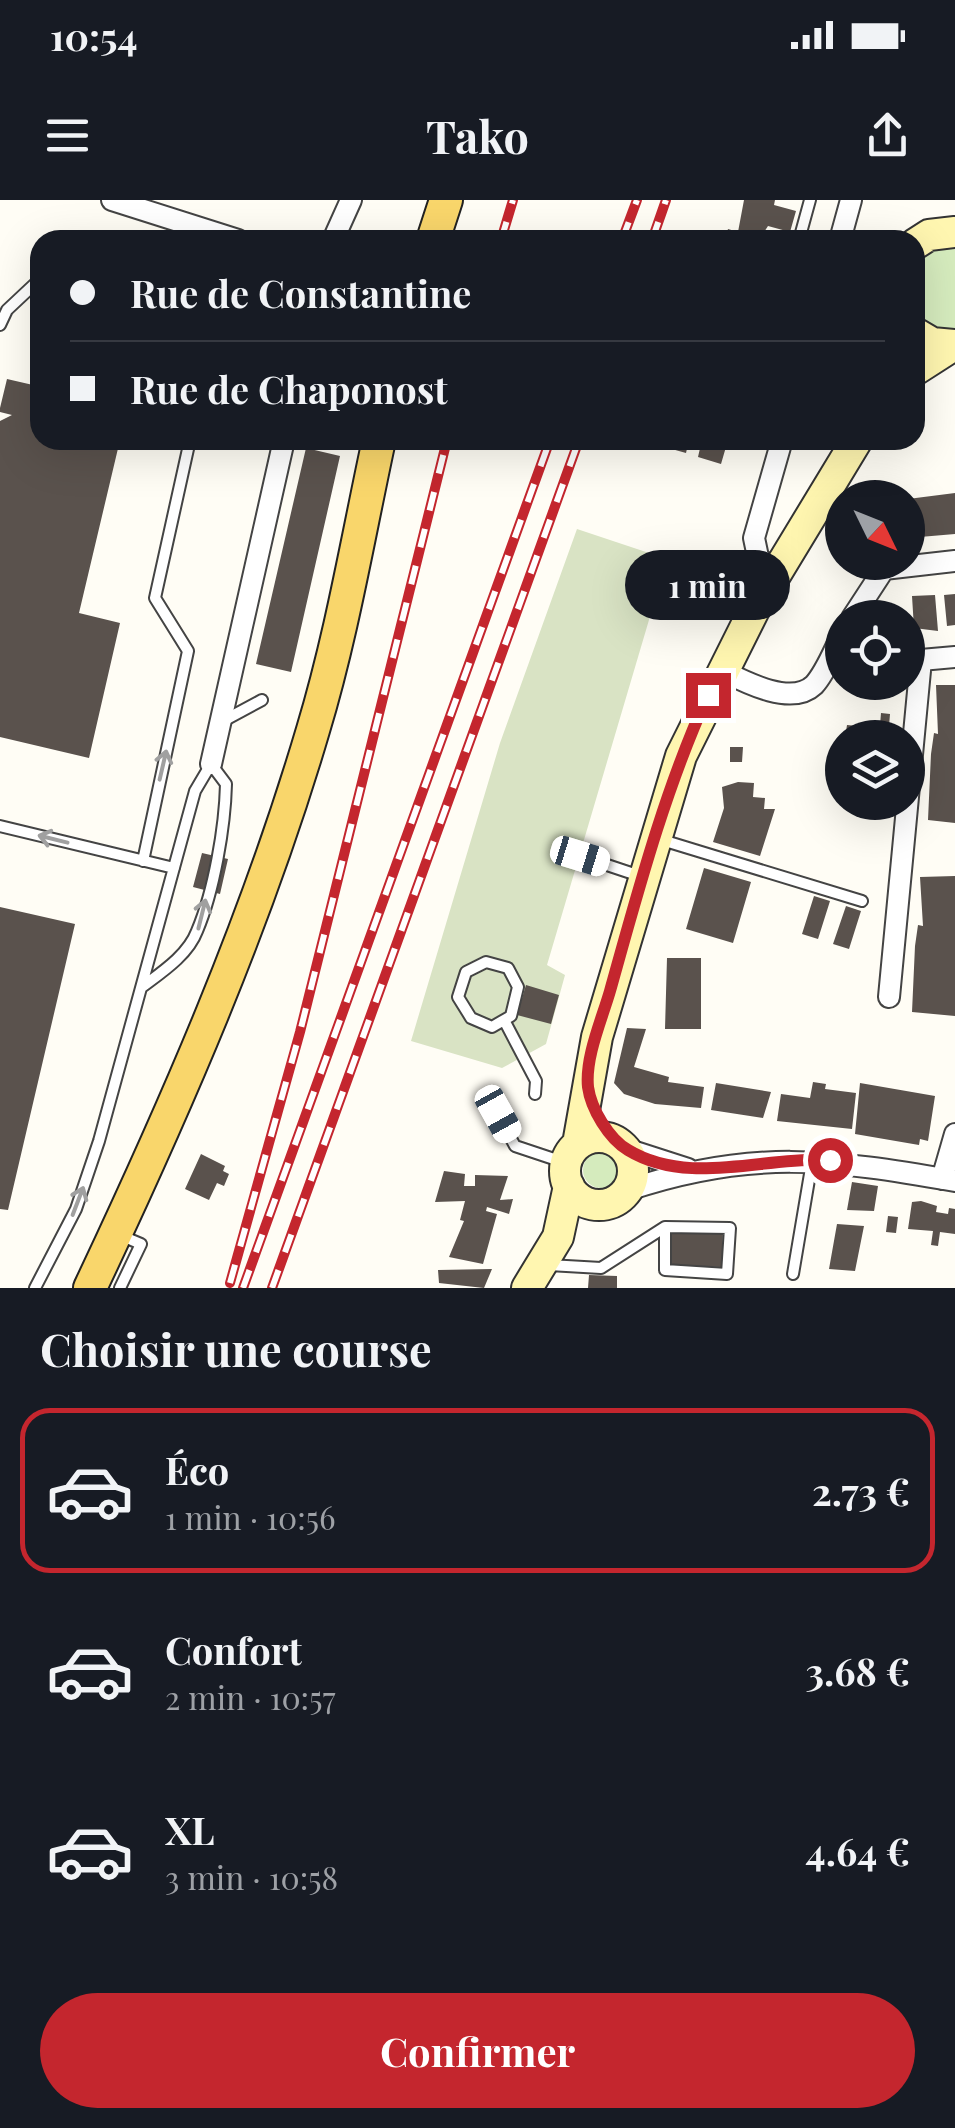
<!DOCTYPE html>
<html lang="fr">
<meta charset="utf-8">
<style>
:root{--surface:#171b24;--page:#20242c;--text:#f1f3f6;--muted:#9ea1a6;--line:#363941;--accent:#c4262e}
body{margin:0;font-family:"Playfair Display",serif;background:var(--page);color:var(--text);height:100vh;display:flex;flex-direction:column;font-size:38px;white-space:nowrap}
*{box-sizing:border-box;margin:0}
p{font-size:32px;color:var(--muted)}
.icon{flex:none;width:55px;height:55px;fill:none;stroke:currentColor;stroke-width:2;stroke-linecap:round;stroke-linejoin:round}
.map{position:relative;height:1088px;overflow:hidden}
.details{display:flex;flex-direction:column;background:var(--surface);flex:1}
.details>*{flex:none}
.top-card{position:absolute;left:30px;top:30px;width:895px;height:220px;border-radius:30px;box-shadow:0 10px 40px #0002;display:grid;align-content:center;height:220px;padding:0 40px;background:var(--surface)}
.needle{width:65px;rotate:133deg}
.buttons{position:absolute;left:825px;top:280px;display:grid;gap:20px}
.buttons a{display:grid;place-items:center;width:100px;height:100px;border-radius:50%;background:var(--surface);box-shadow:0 10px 40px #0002;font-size:50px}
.end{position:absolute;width:45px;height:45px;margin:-22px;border:12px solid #c4262e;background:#fff;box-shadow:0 0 0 5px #fff}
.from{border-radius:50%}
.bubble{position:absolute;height:70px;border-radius:35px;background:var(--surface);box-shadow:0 10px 40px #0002;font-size:32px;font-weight:700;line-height:70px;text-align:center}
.car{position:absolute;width:30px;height:60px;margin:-30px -15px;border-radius:12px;box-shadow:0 0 8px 2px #0007;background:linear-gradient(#fff 24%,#345 0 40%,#fff 0 76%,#345 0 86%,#fff 0)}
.top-card b{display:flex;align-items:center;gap:35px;height:95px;font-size:38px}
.top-card b+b{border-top:2px solid var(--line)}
.top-card i{width:25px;height:25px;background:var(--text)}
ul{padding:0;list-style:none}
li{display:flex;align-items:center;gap:30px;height:165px;margin:0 20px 15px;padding:0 20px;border:5px solid transparent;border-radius:30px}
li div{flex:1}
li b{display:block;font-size:38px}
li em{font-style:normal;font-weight:700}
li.on{border-color:var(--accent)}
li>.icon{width:90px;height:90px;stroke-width:1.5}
h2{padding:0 40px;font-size:45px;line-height:120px}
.button{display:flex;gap:20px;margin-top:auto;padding:20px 40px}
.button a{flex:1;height:115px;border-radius:60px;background:var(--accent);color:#fff;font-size:40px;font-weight:700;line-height:115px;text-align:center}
.status{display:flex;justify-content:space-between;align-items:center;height:70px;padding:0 50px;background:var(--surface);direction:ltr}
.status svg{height:28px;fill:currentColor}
header{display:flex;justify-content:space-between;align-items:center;height:130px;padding:0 40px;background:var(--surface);font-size:45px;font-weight:700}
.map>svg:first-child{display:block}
.green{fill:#d5ebbd}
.cemetery{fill:#d9e3c4}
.building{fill:#5a524d}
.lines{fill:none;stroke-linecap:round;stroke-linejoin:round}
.lane-casing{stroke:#444;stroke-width:14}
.street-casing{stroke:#444;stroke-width:24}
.secondary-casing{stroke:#333;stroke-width:34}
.primary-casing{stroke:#222;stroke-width:36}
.lane{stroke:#fff;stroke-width:10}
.street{stroke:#fff;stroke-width:20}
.secondary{stroke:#fff6b0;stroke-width:30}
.primary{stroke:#f9d66b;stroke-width:32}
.rail-casing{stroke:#c4262e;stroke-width:10}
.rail{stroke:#fff;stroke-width:6;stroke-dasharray:19;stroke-linecap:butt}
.oneway{stroke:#a0a0a0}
.route{stroke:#c4262e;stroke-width:12}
</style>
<div class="status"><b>10:54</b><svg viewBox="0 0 49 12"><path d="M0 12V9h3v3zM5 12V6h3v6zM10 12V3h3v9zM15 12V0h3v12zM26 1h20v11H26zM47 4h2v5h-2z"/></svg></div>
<header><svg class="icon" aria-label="menu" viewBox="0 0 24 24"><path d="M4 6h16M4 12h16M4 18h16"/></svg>Tako<svg class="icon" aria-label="share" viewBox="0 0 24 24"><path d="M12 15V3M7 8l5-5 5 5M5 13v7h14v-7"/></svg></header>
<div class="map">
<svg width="955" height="1088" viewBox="0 0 955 1088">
<rect width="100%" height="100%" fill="#fffdf5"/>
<path class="green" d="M942 45H955V132L929 128 915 115V63Z
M583 970a18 18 0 1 1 36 0a18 18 0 1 1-36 0Z"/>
<path class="cemetery" d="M577 329 667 359 547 765 565 775 546 844 502 868 411 841 500 543Z"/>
<path class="building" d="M744 0H775L774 5 796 11 790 32 768 26 759 40 725 39 728 29 738 32Z
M40 163V240H120L79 413 120 423 89 558 0 537V221L12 215 0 212V208L7 179 33 185Z
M663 240H689L686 253 661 246Z
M692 240H728L721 264 698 257 701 244Z
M306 248 340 256 291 472 256 464Z
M955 293V334L908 338V299Z
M955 394V425L947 426 944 395Z
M935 395 938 431 914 428 912 396Z
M936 485H955V623L928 620 931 554 934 533 938 534Z
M881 513 890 514 888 538H879Z
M847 525 869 527 868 538H845Z
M730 547H743L742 562H730Z
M738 582 754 583 753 597 765 598 764 609H775L760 656 713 642 724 608 722 587Z
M202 653 228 659 220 694 193 687Z
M704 668 751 682 733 743 686 729Z
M955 676V816L912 812 915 746 918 725 923 726 920 677Z
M814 696 830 701 818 739 802 734Z
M846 706 861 711 849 749 833 744Z
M0 707 75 724 8 1010 0 1009Z
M667 758H701V829H665Z
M526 785 559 795 551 824 517 815Z
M627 828 646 829 634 867 669 877 668 882 704 887 701 908 655 904 624 894 614 883Z
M813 882 826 884 825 889 856 893 852 929 777 921 781 894 810 898Z
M716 883 771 892 763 918 711 910Z
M860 883 935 896 928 941 920 939 919 945 855 934Z
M201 954 225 966 223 971 229 974 224 986 217 983 209 1000 185 989Z
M444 971 465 974 464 986H475V975L508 976 500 1000 513 999 509 1014 487 1007 486 1011 497 1014 483 1064 449 1057 464 1021 460 1020 465 1001 435 1002Z
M852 982 878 986 874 1011 847 1010Z
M921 1001 937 1006 936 1012 948 1014 949 1008 955 1009V1034L940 1032 938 1046 931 1045 933 1031 908 1029 912 1002Z
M888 1016 898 1017 896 1033 886 1032Z
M837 1024 864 1026 855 1071 829 1069Z
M670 1029 723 1031 722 1067 669 1066Z
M492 1069 484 1088 439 1083 438 1070Z
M589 1075 617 1076V1088H588Z"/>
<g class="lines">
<defs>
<path id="lane" d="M799 40 810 0
M0 125 7 110 40 79
M223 521 262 500
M0 626 174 668
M662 640 862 701
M580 656 640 676
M143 661 188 451 155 398 190 240
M504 820 511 816 518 787 508 768 486 762 466 772 458 797 471 818 492 827 504 820 536 881 535 894
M498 914 515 946 566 963
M549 1065 601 1068 665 1027 730 1028 727 1074 665 1070V1030
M793 1074 812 962
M35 1088 76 1009 99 941 195 591 211 564 226 584C225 627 214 691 197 731 188 755 162 772 142 787
M120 1088 141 1044 122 1036"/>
<path id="street" d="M112 0 238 40
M333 40 351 0
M840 40 851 0
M776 374 758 357 754 338 782 240
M852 418 884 369 955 361
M721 470C743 481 791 507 814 485 826 472 834 450 842 435
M211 564 284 240
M889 797 921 460 955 457
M626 949 688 969
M942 979 955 934
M628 990C750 949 831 959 955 981"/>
<path id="secondary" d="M915 44 929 35 955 32
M915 133 932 143 955 145
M915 170 954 145
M565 971a34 34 0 1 1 68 0a34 34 0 1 1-68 0Z
M578 944 597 837 681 556 754 410 857 240
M527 1088 558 1037 569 986"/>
<path id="primary" d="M433 40 446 0
M90 1088C176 906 256 723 313 530 342 434 358 337 379 240"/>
</defs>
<use href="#lane" class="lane-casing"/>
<use href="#street" class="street-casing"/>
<use href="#secondary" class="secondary-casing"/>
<use href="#primary" class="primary-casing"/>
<use href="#lane" class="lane"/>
<use href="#street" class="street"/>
<use href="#secondary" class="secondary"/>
<use href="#primary" class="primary"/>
<defs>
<path id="rail" d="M501 40 513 0
M622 40 637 0
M652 40 666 0
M230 1083 300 832 447 240
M243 1088 550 240
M272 1088 579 240"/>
</defs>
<use href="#rail" class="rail-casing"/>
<use href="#rail" class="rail"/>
</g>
<defs><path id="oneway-shaft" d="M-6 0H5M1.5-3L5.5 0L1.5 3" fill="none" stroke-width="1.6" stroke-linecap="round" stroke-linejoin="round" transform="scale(2.5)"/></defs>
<g class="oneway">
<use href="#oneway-shaft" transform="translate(163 565) rotate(-77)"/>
<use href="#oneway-shaft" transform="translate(53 639) rotate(-166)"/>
<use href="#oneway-shaft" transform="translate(202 714) rotate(-76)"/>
<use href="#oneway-shaft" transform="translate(78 1001) rotate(-69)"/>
</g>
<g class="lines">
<path class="route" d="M708 495C665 589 638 691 610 791 602 819 585 857 588 887 591 909 609 939 628 950 689 987 764 956 830 960"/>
</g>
</svg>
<div class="buttons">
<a><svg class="needle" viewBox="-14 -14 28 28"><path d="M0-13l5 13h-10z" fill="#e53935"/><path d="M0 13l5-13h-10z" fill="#9ea1a6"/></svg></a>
<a><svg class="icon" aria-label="locate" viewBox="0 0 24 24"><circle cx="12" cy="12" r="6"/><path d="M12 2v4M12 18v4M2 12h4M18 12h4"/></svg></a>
<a><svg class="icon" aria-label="layers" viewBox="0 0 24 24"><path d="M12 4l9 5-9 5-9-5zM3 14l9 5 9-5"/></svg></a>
</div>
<i class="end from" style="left:830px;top:960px"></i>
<i class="end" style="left:708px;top:495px"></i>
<div class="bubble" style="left:625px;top:350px;width:165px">1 min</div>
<i class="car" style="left:580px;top:656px;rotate:107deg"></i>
<i class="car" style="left:498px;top:914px;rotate:151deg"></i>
<div class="top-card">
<b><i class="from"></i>Rue de Constantine</b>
<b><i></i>Rue de Chaponost</b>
</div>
</div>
<section class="details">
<h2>Choisir une course</h2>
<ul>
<li class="on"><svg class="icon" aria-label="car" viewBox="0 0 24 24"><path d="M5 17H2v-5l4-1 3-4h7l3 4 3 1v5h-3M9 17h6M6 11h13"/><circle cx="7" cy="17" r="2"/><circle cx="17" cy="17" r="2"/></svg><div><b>Éco</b><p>1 min · 10:56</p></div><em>2.73 €</em></li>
<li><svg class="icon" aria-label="car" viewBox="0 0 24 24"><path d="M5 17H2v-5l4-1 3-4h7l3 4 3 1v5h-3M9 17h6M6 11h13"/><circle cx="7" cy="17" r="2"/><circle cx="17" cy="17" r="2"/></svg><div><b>Confort</b><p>2 min · 10:57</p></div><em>3.68 €</em></li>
<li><svg class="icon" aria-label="car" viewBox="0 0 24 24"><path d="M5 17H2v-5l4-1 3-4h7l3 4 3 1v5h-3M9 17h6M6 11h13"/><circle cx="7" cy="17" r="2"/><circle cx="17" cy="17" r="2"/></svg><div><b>XL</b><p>3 min · 10:58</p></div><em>4.64 €</em></li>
</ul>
<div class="button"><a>Confirmer</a></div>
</section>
